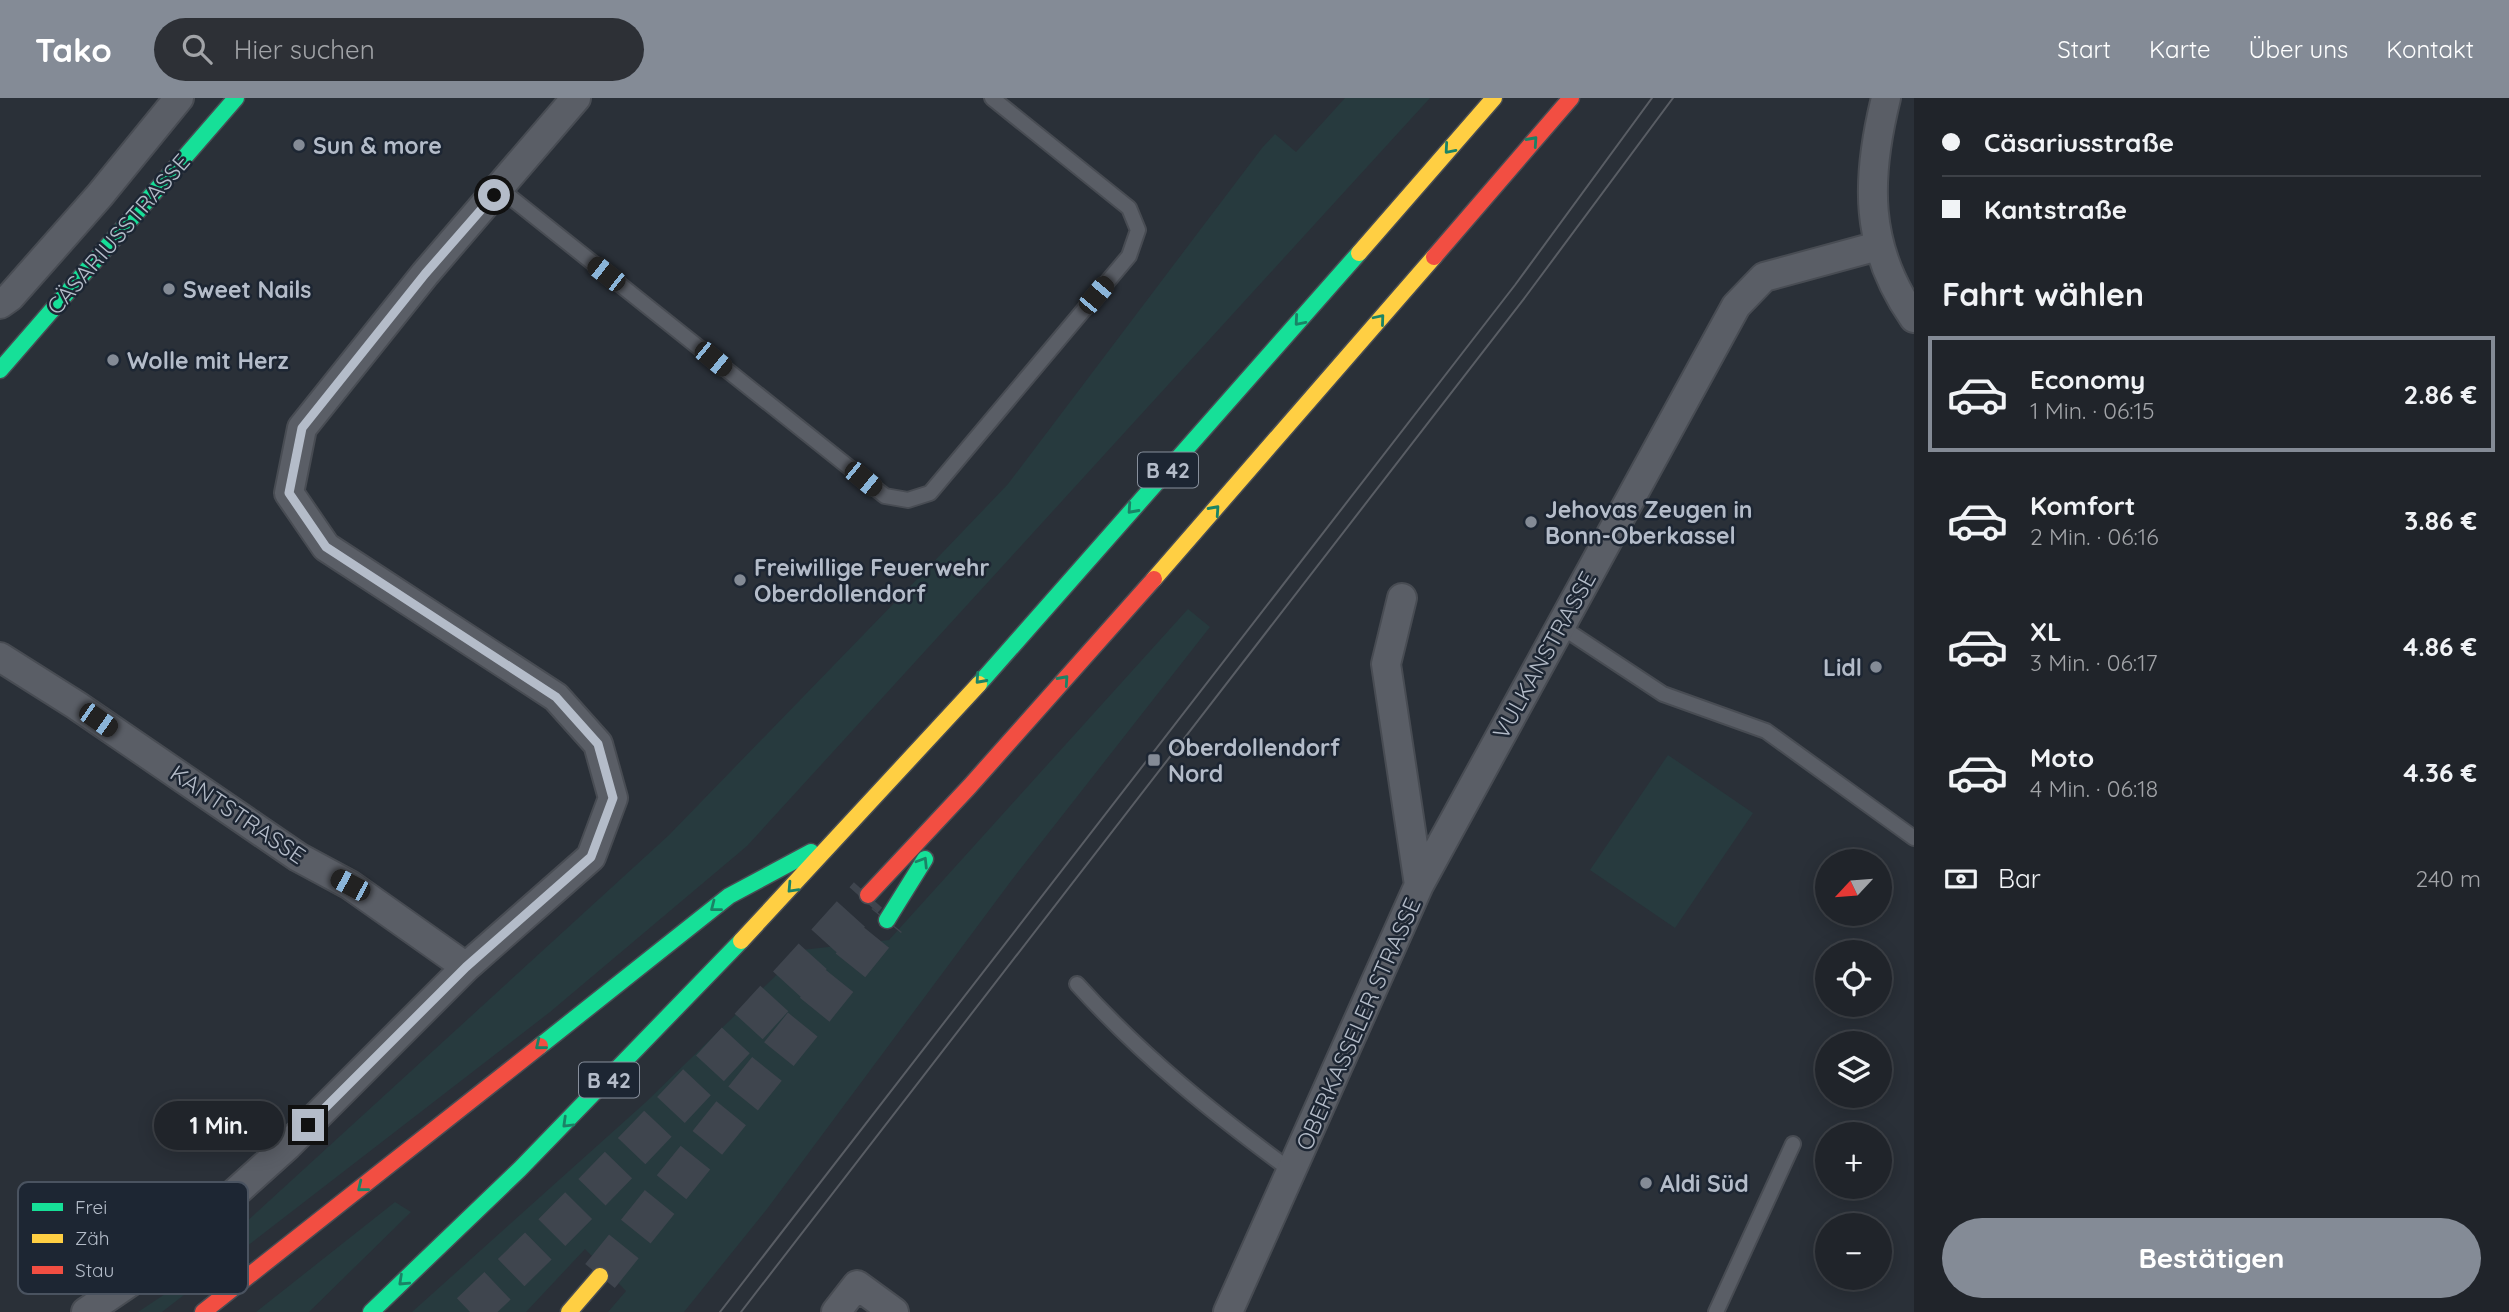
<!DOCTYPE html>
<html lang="de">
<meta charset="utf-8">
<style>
:root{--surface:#20242a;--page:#2d3036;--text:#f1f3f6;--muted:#a2a4a8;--line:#3d4147;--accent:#848b96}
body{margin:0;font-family:Quicksand,sans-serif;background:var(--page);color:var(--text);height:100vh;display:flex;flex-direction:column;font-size:26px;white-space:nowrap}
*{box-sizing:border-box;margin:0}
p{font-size:23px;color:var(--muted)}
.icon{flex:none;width:38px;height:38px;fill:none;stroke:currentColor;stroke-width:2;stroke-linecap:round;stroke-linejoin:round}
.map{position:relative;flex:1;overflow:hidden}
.drawer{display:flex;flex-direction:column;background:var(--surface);width:595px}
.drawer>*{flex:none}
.top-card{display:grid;align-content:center;height:154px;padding:0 28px;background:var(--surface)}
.needle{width:46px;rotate:244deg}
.buttons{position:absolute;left:1815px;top:751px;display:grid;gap:14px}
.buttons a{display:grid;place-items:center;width:77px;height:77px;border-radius:50%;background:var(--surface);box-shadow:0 4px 18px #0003,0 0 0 2px var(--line);font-size:35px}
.end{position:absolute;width:32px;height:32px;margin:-16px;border:9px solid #b4bcc9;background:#111;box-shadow:0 0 0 4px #111}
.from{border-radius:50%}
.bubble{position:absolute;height:49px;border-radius:24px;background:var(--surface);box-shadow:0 4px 18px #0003,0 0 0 2px var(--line);font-size:23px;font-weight:700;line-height:49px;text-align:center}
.car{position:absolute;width:21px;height:42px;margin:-21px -10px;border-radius:9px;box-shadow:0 0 5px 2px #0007;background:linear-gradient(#222 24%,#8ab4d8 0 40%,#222 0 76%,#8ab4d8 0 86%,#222 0)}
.top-card b{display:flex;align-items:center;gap:24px;height:66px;font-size:26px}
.top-card b+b{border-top:2px solid var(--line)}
.top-card i{width:18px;height:18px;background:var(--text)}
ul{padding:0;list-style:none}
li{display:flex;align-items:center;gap:21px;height:116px;margin:0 14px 10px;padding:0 14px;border:4px solid transparent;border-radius:0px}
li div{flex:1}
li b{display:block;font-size:26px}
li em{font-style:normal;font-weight:700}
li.current{border-color:var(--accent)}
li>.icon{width:63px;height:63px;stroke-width:1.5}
h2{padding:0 28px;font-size:32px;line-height:84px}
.pay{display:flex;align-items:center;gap:18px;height:77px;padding:0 28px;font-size:26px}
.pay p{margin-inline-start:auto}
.button{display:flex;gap:14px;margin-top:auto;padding:14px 28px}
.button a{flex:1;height:80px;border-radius:42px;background:var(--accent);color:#fff;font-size:28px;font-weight:700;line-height:80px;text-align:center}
header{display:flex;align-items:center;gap:42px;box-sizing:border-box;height:98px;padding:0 35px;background:var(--accent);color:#fff}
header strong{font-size:33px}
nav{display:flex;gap:38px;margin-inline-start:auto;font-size:24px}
.search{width:490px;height:63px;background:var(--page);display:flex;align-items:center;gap:18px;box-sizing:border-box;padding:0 24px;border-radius:38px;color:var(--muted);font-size:26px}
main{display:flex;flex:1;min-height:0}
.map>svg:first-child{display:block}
.green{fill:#273a3e}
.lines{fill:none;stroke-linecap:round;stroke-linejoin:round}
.highway-tunnel{stroke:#3f454e;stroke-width:38;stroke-dasharray:38 19;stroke-linecap:butt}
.lane-casing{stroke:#484c53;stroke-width:18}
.street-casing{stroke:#484c53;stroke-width:32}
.fast-casing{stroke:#484c53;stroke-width:19}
.slow-casing{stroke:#484c53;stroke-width:19}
.jam-casing{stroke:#484c53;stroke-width:19}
.lane{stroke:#5a5e66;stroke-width:14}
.street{stroke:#5a5e66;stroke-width:28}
.fast{stroke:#16e098;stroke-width:16}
.slow{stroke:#ffcf43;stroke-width:16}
.jam{stroke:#f24e42;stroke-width:16}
.tram{stroke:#595d64;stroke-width:2}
.oneway{stroke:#1a8366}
.route{stroke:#b4bcc9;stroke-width:9}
.poi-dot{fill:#848b96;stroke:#1d2633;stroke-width:2.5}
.labels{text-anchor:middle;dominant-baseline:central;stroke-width:5;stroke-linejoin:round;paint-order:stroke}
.shield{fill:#1d2633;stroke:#878f9c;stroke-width:2}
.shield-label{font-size:21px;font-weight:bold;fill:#b4bcc9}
.poi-label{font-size:23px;font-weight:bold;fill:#b4bcc9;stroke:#1d2633;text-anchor:start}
.street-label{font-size:23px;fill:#b4bcc9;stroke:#1d2633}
.key{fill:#1d2633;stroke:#4a5360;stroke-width:2}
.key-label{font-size:19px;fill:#b4bcc9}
</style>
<header>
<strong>Tako</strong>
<div class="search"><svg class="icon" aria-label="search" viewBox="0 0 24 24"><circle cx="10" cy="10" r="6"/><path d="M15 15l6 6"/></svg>Hier suchen</div>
<nav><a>Start</a><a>Karte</a><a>Über uns</a><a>Kontakt</a></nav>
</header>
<main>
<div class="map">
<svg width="1914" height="1214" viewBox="0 0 1914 1214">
<rect width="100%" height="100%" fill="#2a3038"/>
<path class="green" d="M1345 0H1430L747 748 550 914 162 1214H138L174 1190 669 737 899 500 1008 386 1262 50 1275 36 1296 54Z
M1188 511 1210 529 1011 783 767 1111 684 1214H608L626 1193 585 1151 526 1214H412L646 1004 802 852 889 842Z
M1668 657 1753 715 1675 830 1590 772Z
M395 1104 411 1114 309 1214H256Z"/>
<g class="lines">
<path class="highway-tunnel" d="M600 1178 887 822
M470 1214C610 1082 740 939 868 797"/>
<defs>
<path id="lane" d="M499 90 885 398 908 402 930 395 1129 158 1138 132 1129 110 992 0
M1560 528 1663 596 1766 633 1914 740
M1077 886C1143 959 1214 1016 1293 1074
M1716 1214 1793 1046"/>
<path id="street" d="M1886 0C1866 81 1864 149 1914 220
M0 206 10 199 100 97 179 0
M0 559 76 607 298 759 350 787 466 869
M1419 787 1736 208 1764 179 1878 148
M86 1214 155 1167 288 1047 466 869 591 759 613 700 598 646 556 599 326 449 289 395 302 330 425 176 576 0
M836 1214 857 1187 894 1214
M1228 1214 1419 787 1386 566 1402 500"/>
<path id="fast" d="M0 272 236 0
M979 586 1359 155
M887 822 925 761
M540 948 729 798 811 754
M371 1214 520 1071 741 843"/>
<path id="slow" d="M1359 155 1494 0
M1154 481 1434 159
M741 843 979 586
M569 1214 600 1178"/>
<path id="jam" d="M1434 159 1571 0
M868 797 970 688 1154 481
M203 1214 540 948"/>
</defs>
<use href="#lane" class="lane-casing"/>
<use href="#street" class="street-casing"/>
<use href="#fast" class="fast-casing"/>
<use href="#slow" class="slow-casing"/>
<use href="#jam" class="jam-casing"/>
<use href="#lane" class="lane"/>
<use href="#street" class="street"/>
<use href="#fast" class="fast"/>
<use href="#slow" class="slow"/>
<use href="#jam" class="jam"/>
<path class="tram" d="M720 1214 1515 187 1652 0
M741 1214 1526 198 1673 0"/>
</g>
<defs><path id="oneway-chevron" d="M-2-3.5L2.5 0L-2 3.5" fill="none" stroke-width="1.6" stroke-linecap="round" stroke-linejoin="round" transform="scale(1.75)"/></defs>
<g class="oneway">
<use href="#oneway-chevron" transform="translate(1533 43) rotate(-48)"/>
<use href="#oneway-chevron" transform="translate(1449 51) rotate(131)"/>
<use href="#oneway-chevron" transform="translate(1380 221) rotate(-50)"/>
<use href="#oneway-chevron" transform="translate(1299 223) rotate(131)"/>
<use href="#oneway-chevron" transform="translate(1132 411) rotate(132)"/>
<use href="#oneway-chevron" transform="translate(1215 412) rotate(-48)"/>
<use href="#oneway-chevron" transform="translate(980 581) rotate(132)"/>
<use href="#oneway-chevron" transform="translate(1064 582) rotate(-48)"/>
<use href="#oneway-chevron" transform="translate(923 764) rotate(-58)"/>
<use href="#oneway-chevron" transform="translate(792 790) rotate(133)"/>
<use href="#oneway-chevron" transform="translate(715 809) rotate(142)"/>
<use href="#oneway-chevron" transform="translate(540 947) rotate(141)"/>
<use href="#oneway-chevron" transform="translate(567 1025) rotate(136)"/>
<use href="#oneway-chevron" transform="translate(362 1089) rotate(141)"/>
<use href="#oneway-chevron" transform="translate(403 1183) rotate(137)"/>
</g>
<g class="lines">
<path class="route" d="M308 1027 466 869 591 759 613 700 598 646 556 599 326 449 289 395 302 330 425 176 494 97"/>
</g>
<g class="poi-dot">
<circle cx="299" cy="47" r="7"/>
<circle cx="169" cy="191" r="7"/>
<circle cx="113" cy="262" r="7"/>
<circle cx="1531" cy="424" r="7"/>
<circle cx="740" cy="482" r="7"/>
<circle cx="1876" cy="569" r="7"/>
<rect x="1147" y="655" width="14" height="14" rx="3.5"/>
<circle cx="1646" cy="1085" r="7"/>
</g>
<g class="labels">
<g class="shield">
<rect x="1138" y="354.5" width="60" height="35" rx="5"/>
<rect x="579" y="964.5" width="60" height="35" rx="5"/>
</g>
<g class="shield-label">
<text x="1168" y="372">B 42</text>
<text x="609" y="982">B 42</text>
</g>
<g class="poi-label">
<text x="313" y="47">Sun &amp; more</text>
<text x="183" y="191">Sweet Nails</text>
<text x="127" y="262">Wolle mit Herz</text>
<text x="1545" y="411">Jehovas Zeugen in<tspan x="1545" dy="26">Bonn-Oberkassel</tspan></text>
<text x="754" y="469">Freiwillige Feuerwehr<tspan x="754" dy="26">Oberdollendorf</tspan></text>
<text x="1862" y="569" text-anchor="end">Lidl</text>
<text x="1168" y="649">Oberdollendorf<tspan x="1168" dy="26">Nord</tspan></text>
<text x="1660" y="1085">Aldi Süd</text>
</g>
<g class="street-label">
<text transform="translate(118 136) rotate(-49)">CÄSARIUSSTRASSE</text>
<text transform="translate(1544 557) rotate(-61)">VULKANSTRASSE</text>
<text transform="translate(238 716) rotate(34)">KANTSTRASSE</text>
<text transform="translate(1358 926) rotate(-66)">OBERKASSELER STRASSE</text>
</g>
</g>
<rect x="18" y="1084" width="230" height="112" rx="10" class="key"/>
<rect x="32" y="1105" width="31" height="8" fill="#16e098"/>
<rect x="32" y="1136" width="31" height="9" fill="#ffcf43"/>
<rect x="32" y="1168" width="31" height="8" fill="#f24e42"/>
<g class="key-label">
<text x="75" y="1116">Frei</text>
<text x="75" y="1147">Zäh</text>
<text x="75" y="1179">Stau</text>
</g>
</svg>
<div class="buttons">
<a><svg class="needle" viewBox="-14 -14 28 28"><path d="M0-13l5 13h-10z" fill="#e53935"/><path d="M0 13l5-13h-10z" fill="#a2a4a8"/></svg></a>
<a><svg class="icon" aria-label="locate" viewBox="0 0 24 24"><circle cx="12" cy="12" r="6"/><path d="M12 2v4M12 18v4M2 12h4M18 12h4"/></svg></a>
<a><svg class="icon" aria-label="layers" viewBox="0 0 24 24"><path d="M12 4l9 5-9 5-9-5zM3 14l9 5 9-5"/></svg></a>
<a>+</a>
<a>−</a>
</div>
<i class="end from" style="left:494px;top:97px"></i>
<i class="end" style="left:308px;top:1027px"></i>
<div class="bubble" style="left:154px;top:1003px;width:130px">1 Min.</div>
<i class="car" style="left:606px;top:176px;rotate:308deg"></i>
<i class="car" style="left:1096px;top:197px;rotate:40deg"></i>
<i class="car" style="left:713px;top:261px;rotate:129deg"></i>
<i class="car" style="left:863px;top:381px;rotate:129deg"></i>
<i class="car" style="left:98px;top:622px;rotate:125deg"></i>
<i class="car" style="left:350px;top:787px;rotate:298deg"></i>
</div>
<section class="drawer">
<div class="top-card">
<b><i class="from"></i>Cäsariusstraße</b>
<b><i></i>Kantstraße</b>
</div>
<h2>Fahrt wählen</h2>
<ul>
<li class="current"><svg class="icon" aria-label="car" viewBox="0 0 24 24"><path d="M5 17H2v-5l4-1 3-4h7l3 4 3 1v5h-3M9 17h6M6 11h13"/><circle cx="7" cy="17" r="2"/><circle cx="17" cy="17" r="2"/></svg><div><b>Economy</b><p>1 Min. · 06:15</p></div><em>2.86 €</em></li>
<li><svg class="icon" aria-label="car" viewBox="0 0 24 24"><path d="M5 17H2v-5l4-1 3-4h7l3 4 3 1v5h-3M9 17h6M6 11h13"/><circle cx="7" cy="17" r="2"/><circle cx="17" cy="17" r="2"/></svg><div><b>Komfort</b><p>2 Min. · 06:16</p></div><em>3.86 €</em></li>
<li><svg class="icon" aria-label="car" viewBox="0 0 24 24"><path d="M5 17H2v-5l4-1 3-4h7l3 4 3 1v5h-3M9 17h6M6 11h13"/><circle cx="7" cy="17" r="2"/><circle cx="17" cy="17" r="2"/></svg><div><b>XL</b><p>3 Min. · 06:17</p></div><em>4.86 €</em></li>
<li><svg class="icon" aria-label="car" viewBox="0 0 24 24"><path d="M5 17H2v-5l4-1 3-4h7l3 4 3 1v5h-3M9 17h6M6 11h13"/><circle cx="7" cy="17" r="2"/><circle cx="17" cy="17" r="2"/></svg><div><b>Moto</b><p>4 Min. · 06:18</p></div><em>4.36 €</em></li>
</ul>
<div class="pay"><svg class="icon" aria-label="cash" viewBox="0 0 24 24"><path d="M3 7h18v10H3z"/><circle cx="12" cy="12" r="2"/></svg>Bar<p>240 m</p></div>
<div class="button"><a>Bestätigen</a></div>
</section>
</main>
